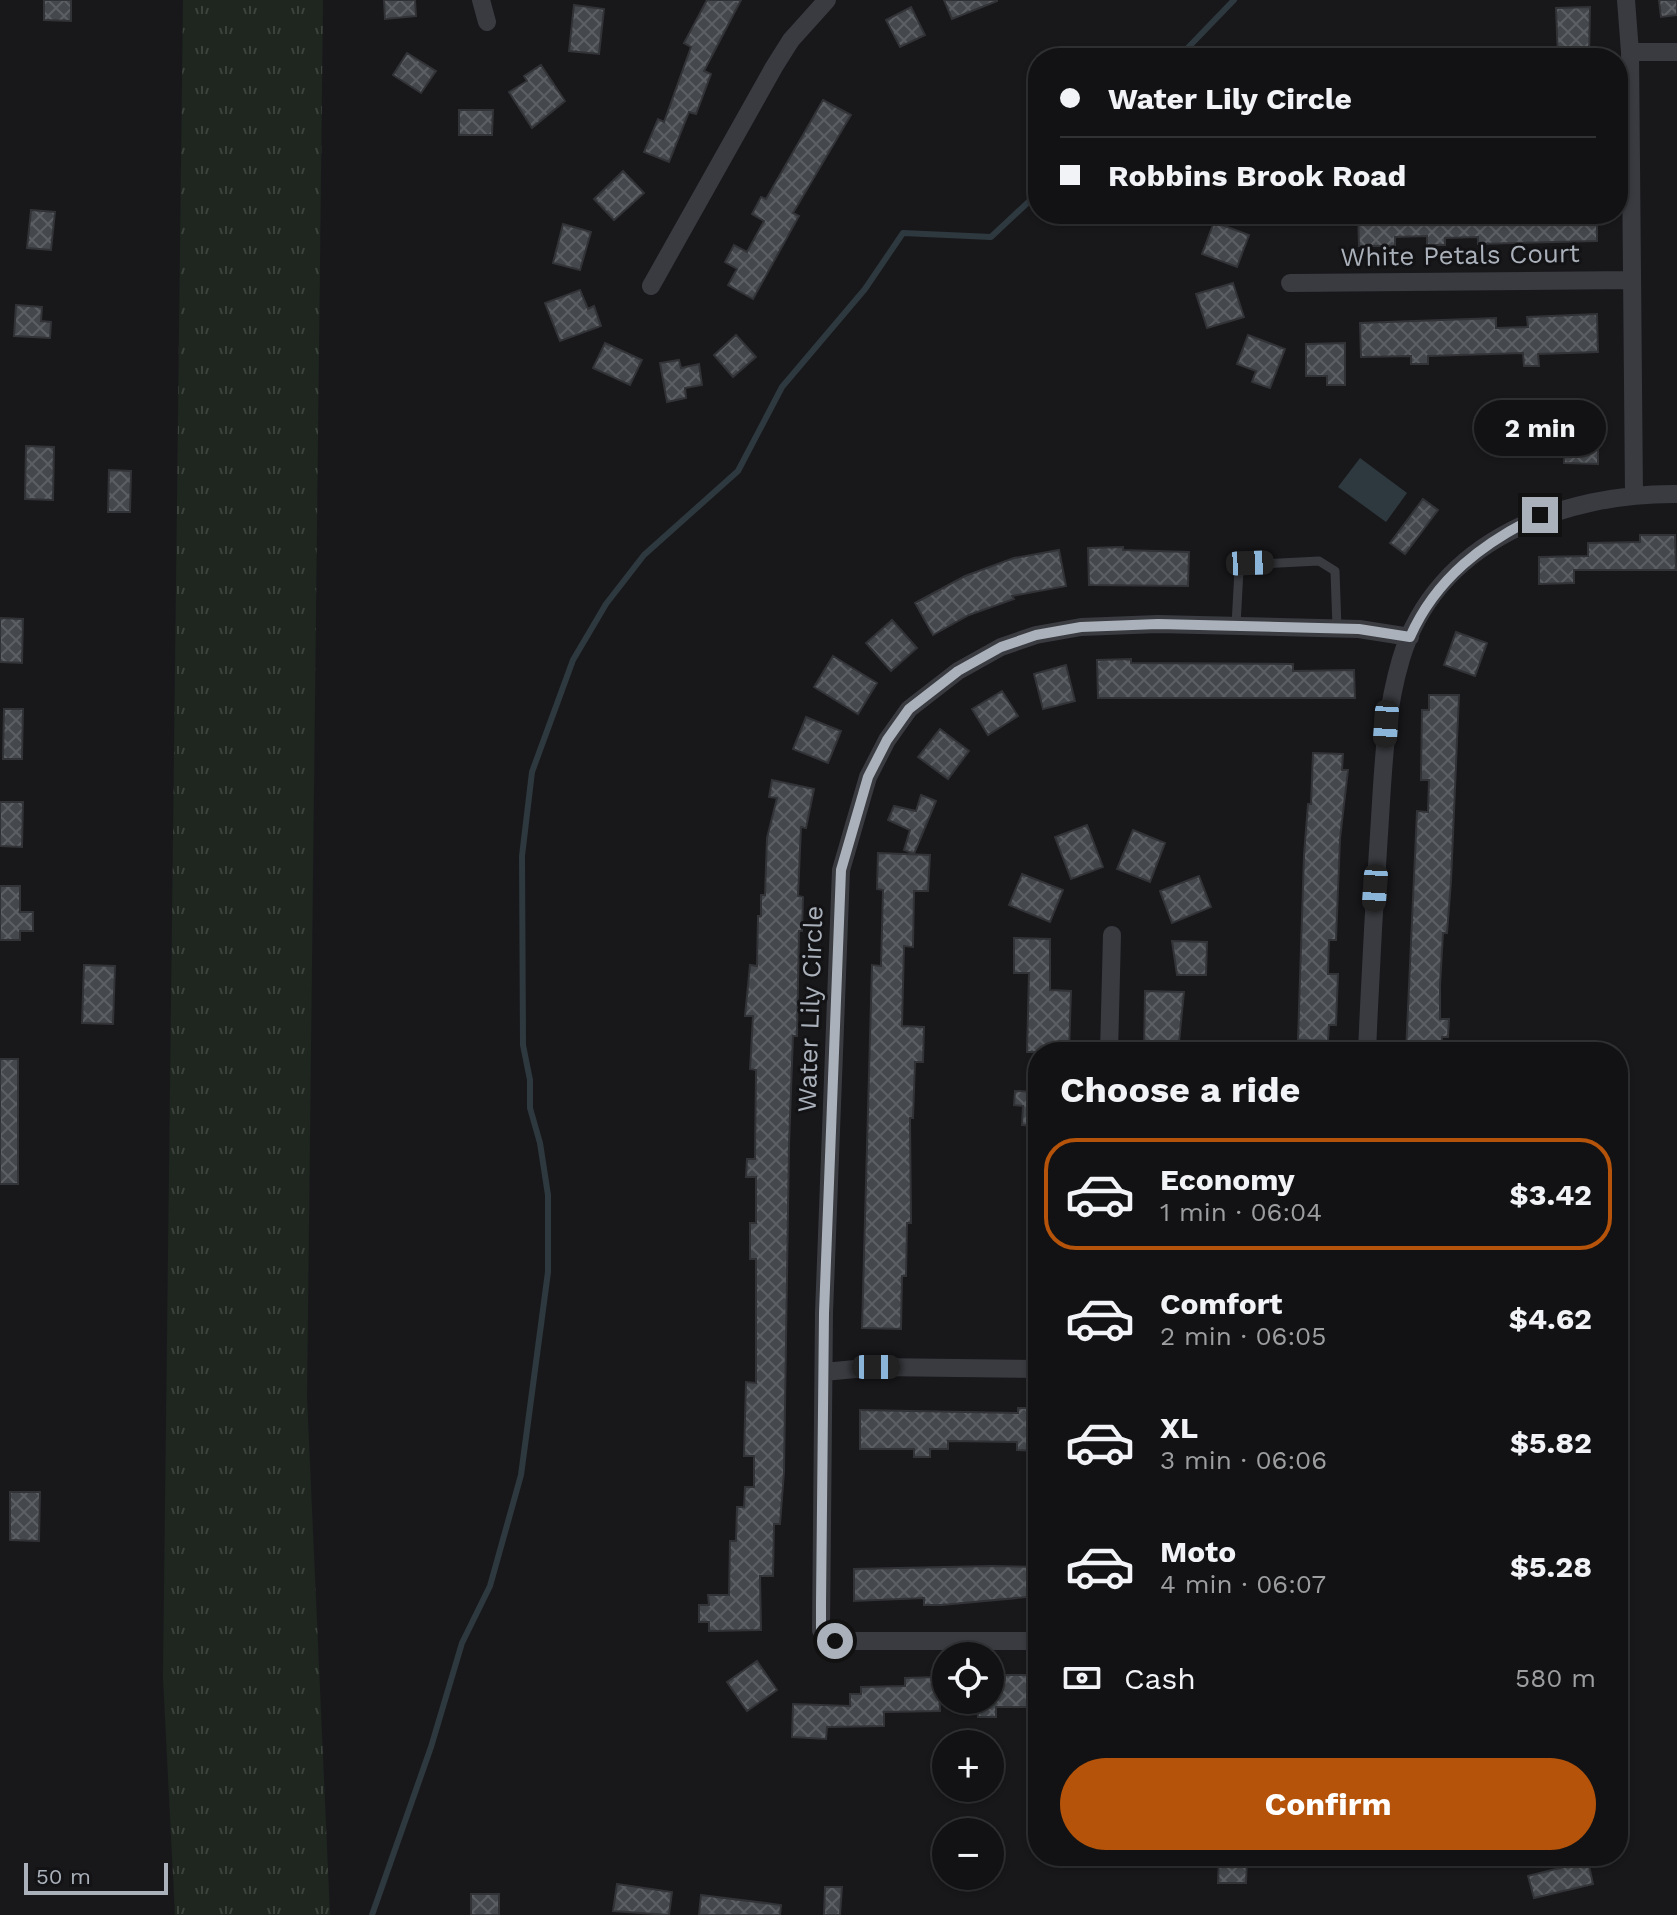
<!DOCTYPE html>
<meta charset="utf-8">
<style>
:root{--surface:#121214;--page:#1b1b1d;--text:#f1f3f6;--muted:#9c9ea0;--line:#313234;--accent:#b45309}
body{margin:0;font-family:"Work Sans",sans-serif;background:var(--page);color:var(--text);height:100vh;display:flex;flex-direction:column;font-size:30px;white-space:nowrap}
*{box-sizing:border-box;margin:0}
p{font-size:26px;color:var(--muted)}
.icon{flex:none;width:44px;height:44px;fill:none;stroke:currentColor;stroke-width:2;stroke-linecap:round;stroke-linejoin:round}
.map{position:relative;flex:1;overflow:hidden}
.drawer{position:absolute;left:1028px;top:1042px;width:600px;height:824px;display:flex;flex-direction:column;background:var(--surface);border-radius:32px;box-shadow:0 2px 6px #0004,0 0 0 2px var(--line)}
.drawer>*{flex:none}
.banner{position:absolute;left:1028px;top:48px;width:600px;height:176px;border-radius:32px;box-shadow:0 2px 6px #0004,0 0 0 2px var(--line);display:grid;align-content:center;height:176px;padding:0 32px;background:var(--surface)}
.fabs{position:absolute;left:932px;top:1642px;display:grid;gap:16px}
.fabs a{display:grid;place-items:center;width:72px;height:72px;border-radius:50%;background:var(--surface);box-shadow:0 2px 6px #0004,0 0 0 2px var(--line);font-size:40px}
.scale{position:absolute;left:24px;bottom:20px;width:144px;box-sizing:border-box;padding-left:8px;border:4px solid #aab1ba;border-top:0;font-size:22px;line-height:28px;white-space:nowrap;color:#aab1ba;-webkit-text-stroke:6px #131316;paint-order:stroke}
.end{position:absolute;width:36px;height:36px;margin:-18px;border:10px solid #aab1ba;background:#111;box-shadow:0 0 0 4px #111}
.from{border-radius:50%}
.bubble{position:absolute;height:56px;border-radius:28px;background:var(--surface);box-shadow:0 2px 6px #0004,0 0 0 2px var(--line);font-size:26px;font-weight:700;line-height:56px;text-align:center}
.car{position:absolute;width:24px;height:48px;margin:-24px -12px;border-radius:10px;box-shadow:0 0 6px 2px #0007;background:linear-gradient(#222 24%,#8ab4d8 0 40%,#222 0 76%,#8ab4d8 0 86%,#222 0)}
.banner b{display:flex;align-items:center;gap:28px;height:76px;font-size:30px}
.banner b+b{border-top:2px solid var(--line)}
.banner i{width:20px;height:20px;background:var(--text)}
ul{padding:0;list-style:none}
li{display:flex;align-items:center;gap:24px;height:112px;margin:0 16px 12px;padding:0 16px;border:4px solid transparent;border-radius:32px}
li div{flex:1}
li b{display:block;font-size:30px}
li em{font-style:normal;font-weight:700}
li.active{border-color:var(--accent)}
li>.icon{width:72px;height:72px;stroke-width:1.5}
h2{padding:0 32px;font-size:36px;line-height:96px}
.pay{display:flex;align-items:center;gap:20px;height:88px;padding:0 32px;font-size:30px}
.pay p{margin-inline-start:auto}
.button{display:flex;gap:16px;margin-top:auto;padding:16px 32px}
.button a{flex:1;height:92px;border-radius:48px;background:var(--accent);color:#fff;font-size:32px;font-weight:700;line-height:92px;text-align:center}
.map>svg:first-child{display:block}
.grass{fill:url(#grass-tufts)}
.water{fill:#2e393f}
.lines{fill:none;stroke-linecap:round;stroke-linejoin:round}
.stream{stroke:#2e393f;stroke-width:6}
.building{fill:url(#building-cross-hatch);stroke:#323337;stroke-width:2}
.lane{stroke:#393b40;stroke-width:9}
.street{stroke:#393b40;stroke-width:18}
.route{stroke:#aab1ba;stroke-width:10}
.labels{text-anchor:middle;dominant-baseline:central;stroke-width:6;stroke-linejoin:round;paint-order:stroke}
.street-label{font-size:26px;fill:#aab1ba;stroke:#131316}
</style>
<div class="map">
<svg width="1677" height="1915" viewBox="0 0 1677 1915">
<defs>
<pattern id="grass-tufts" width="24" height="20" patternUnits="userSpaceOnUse" patternTransform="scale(2)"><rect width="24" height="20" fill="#1e261f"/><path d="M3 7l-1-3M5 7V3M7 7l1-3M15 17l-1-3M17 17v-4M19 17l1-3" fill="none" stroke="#3c433d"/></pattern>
<pattern id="building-cross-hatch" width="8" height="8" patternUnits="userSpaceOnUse" patternTransform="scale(2)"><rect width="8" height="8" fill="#44474b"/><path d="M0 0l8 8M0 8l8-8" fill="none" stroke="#5c5f63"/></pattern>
</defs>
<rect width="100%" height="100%" fill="#18181b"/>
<path class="grass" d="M183 0H323L307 1397 330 1915H175L163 1677Z"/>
<path class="water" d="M1360 458 1407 493 1386 522 1338 487Z"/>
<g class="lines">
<path class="stream" d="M1178 58 1234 0
M372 1915 431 1747 462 1643 490 1586 521 1475 548 1272V1195L540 1143 530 1108V1080L523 1045 522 856 532 772 573 660 606 604 644 555 738 471 782 387 865 289 903 233 991 237 1038 193"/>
</g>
<path class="building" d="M44 0H71V21L44 20Z
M384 0H415L416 16 385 19Z
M707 0H741L704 71 711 74 696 114 689 112 669 162 644 152 658 119 664 122 691 47 684 43Z
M944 0H997V1L952 19Z
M1659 0H1677V15L1661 17Z
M574 5 604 9 599 54 569 51Z
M911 7 925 35 900 47 886 20Z
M1590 7 1589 58H1558L1556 8Z
M407 53 436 71 421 93 393 75Z
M541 65 565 101 532 128 509 92 527 81 524 76Z
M823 100 851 115 793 213 799 216 753 299 728 285 737 269 725 262 734 245 747 252 764 221 752 214 761 197 766 199Z
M459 110H493L492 135H459Z
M623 171 644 193 614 220 594 199Z
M31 210 55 212 51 250 27 248Z
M1358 214H1597V241L1478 244V237L1445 238V245H1427V236L1395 237V246H1359Z
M1214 222 1249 235 1237 267 1202 254Z
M563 224 591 232 580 270 553 263Z
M1233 283 1244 317 1207 328 1196 294Z
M580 290 588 309 594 306 601 326 560 341 545 303Z
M16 305 42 307 41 321 51 322 50 338 14 336Z
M1597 314 1598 352 1538 354 1539 366H1524L1523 353 1428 356V364H1411V356L1361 357 1360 323 1496 318V328L1528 327 1527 317Z
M736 335 756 357 733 377 714 355Z
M1248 335 1285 349 1270 388 1252 382 1256 371 1237 364Z
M605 343 642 360 630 385 593 368Z
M1345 343V385H1327V376H1306V344Z
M679 360 681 368 699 364 702 385 685 388 686 398 667 402 660 363Z
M1555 424 1598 425V464L1564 463 1565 442H1555Z
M26 446 54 447 53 500 25 499Z
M109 470 131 471 130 512H108Z
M1423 499 1438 510 1405 554 1390 543Z
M1640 535H1675L1676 570H1574V583L1539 584V557L1588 556V543L1640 542Z
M1123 547V550L1189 552 1188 586 1089 585 1088 548Z
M1059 550 1066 586 1012 596 1014 599 969 615 933 635 915 603 965 576 1014 558Z
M0 618 23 619 22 663 0 662Z
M892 620 917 648 891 671 866 643Z
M1456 632 1487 643 1475 676 1444 665Z
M833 656 877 683 858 714 814 687Z
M1131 659V663L1293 664V671L1354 670 1355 698H1098L1097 660Z
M1066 665 1075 701 1043 709 1034 674Z
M1002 691 1018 716 988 735 972 709Z
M1429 695H1459L1451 881 1447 933H1443L1440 985V1019H1449L1448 1037H1442L1441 1052H1406L1417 811 1428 812 1429 780H1421L1422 710H1429Z
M4 709H23L22 759H3Z
M806 717 841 731 828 763 793 749Z
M940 729 969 751 948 779 918 757Z
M1313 753 1343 754 1342 770H1348L1340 839 1336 940H1329L1328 974H1338L1336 1025H1329L1328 1041 1298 1040 1304 855 1308 804H1311Z
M772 780 814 789 806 828 801 827 798 896 803 897 802 931H799L797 1036H793L789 1145 784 1472 780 1524H774L773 1576H760L761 1630 709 1631V1622H699V1605H709L708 1595H729L730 1541H736L737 1507H744L745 1487H754V1456H744L746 1382 756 1383V1259H750V1223H756V1177H746L747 1159H755L756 1070 750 1069 753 1016H745L750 965 757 966 758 916H761V895H765L767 838 777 798 769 797Z
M921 795 936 801 914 854 904 850 910 830 888 820 894 806 916 811Z
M0 802H23L22 847 0 846Z
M1087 825 1103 867 1071 879 1055 837Z
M1133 830 1165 843 1150 882 1117 869Z
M878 853 930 855 928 891H914L913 947 904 946 902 1026 924 1027 923 1062H915L913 1118H910L911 1223H907L906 1276H902L901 1329 862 1328 872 965 881 966 883 890 877 889Z
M1022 874 1063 890 1050 922 1009 905Z
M1199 876 1211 907 1172 923 1160 891Z
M0 886H20V912H33V931H20V940H0Z
M1014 938 1050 939V990L1071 991 1069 1052H1027L1029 973H1014Z
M1172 941 1207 942 1206 975H1177Z
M84 965 115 966 113 1024 82 1023Z
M1145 991 1184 992 1178 1052H1144Z
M0 1059H18V1184H0Z
M1015 1091 1038 1092V1126L1022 1125 1023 1106 1014 1105Z
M1018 1408H1038V1451L1017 1450V1442L948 1441V1449H930V1457H914V1449H860V1410L1018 1413Z
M10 1492H40L39 1541 10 1540Z
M991 1566 1038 1567V1596L942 1605H924V1598L854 1601V1569Z
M757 1661 777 1690 747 1711 727 1682Z
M990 1675H1038V1707H996V1717H978L977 1700H990Z
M939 1677 940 1711 884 1712V1726L827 1727 826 1739 792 1737 793 1704 850 1706V1694H861V1687L905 1686V1678Z
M1219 1859 1247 1860 1246 1883H1218Z
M1588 1861 1593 1884 1534 1898 1528 1876Z
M617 1884 672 1892 669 1915 613 1911Z
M825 1887H842L840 1915H824Z
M471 1894H499V1915H471Z
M701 1895 781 1905 780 1915H699Z"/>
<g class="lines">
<path class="lane" d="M1236 625 1239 570 1243 565 1319 561 1335 571 1337 628"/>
<path class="street" d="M481 0 487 22
M1626 0 1630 52 1634 494
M1630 52H1677
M1290 283 1632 280
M651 286 774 67 791 40 827 0
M1109 1052 1112 935
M1367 1052C1370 979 1374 906 1379 834 1383 775 1384 716 1401 659 1436 540 1564 493 1677 494
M824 1372 876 1367 1038 1369
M1038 1641H835L821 1630 824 1313 841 870 868 777 887 740 909 709 958 671 1001 647 1036 635 1081 627 1158 624 1359 629 1410 637"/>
</g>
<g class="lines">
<path class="route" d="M835 1641 821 1630V1604L824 1313 841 870 868 777 887 740 909 709 958 671 1001 647 1036 635 1081 627 1158 624 1359 629 1410 637C1436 578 1484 542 1540 515"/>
</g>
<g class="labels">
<g class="street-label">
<text transform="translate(1460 255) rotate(-1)">White Petals Court</text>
<text transform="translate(810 1009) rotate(-88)">Water Lily Circle</text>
</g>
</g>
</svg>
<div class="fabs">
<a><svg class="icon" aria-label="locate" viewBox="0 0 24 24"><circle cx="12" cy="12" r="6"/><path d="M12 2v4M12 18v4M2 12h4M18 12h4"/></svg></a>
<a>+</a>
<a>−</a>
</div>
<div class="scale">50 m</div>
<i class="end from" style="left:835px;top:1641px"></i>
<i class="end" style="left:1540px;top:515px"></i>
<div class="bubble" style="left:1474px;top:400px;width:132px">2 min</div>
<i class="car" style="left:1250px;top:563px;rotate:88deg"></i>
<i class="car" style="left:1386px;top:724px;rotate:184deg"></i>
<i class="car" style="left:1375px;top:888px;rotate:184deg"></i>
<i class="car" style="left:876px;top:1367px;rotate:90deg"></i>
<div class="banner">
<b><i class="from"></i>Water Lily Circle</b>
<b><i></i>Robbins Brook Road</b>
</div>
<section class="drawer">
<h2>Choose a ride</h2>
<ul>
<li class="active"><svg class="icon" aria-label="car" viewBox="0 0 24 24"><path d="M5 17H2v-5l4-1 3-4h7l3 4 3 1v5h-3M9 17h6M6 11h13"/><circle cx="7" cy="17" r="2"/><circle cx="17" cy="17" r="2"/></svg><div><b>Economy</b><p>1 min · 06:04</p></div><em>$3.42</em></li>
<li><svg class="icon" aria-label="car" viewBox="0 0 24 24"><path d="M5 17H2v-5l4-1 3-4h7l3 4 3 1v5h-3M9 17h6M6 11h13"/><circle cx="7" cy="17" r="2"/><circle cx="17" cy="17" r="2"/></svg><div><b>Comfort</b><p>2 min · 06:05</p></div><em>$4.62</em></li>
<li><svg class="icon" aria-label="car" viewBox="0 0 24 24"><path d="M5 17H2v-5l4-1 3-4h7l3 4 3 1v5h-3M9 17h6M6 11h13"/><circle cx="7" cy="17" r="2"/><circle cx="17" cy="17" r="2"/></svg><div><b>XL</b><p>3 min · 06:06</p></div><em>$5.82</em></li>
<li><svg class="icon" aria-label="car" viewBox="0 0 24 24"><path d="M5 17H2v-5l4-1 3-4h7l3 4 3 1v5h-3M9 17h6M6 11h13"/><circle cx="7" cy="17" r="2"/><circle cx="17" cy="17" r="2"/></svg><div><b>Moto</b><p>4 min · 06:07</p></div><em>$5.28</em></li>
</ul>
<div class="pay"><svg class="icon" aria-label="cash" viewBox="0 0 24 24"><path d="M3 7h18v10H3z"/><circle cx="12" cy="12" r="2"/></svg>Cash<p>580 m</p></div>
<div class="button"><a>Confirm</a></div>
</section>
</div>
